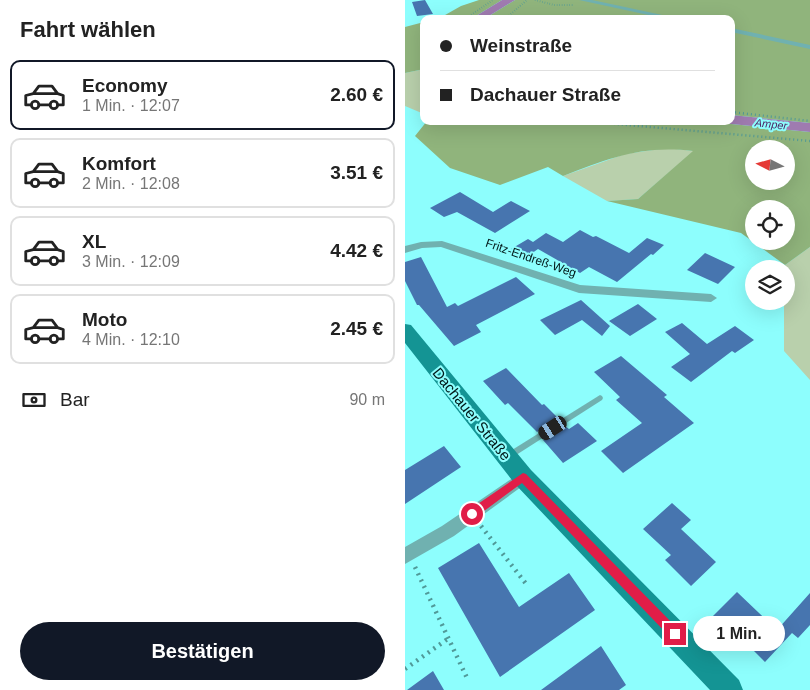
<!DOCTYPE html>
<html lang="de">
<meta charset="utf-8">
<style>
:root{--surface:#fff;--page:#f6f6f6;--text:#222;--muted:#767676;--line:#e0e0e0;--accent:#111827}
body{margin:0;font-family:Arial,sans-serif;background:var(--page);color:var(--text);height:100vh;display:flex;flex-direction:column;font-size:19px;white-space:nowrap}
*{box-sizing:border-box;margin:0}
p{font-size:16px;color:var(--muted)}
.icon{flex:none;width:28px;height:28px;fill:none;stroke:currentColor;stroke-width:2;stroke-linecap:round;stroke-linejoin:round}
.map{position:relative;flex:1;overflow:hidden}
.side{display:flex;flex-direction:column;background:var(--surface);width:405px}
.side>*{flex:none}
.banner{position:absolute;left:15px;top:15px;width:315px;height:110px;border-radius:10px;box-shadow:0 5px 20px #0002;display:grid;align-content:center;height:110px;padding:0 20px;background:var(--surface)}
.needle{width:32px;rotate:276deg}
.tools{position:absolute;left:340px;top:140px;display:grid;gap:10px}
.tools a{display:grid;place-items:center;width:50px;height:50px;border-radius:50%;background:var(--surface);box-shadow:0 5px 20px #0002;font-size:25px}
.end{position:absolute;width:22px;height:22px;margin:-11px;border:6px solid #e11d48;background:#fff;box-shadow:0 0 0 2px #fff}
.from{border-radius:50%}
.bubble{position:absolute;height:35px;border-radius:18px;background:var(--surface);box-shadow:0 5px 20px #0002;font-size:16px;font-weight:600;line-height:35px;text-align:center}
.car{position:absolute;width:15px;height:30px;margin:-15px -8px;border-radius:6px;box-shadow:0 0 4px 1px #0007;background:linear-gradient(#222 24%,#8ab4d8 0 40%,#222 0 76%,#8ab4d8 0 86%,#222 0)}
.banner b{display:flex;align-items:center;gap:18px;height:48px;font-size:19px}
.banner b+b{border-top:1px solid var(--line)}
.banner i{width:12px;height:12px;background:var(--text)}
ul{padding:0;list-style:none}
li{display:flex;align-items:center;gap:15px;height:70px;margin:0 10px 8px;padding:0 10px;border:2px solid var(--line);border-radius:10px}
li div{flex:1}
li b{display:block;font-size:19px}
li em{font-style:normal;font-weight:600}
li.selected{border-color:var(--accent)}
li>.icon{width:45px;height:45px;stroke-width:1.5}
h2{padding:0 20px;font-size:22px;line-height:60px}
.pay{display:flex;align-items:center;gap:12px;height:55px;padding:0 20px;font-size:19px}
.pay p{margin-inline-start:auto}
.cta{display:flex;gap:10px;margin-top:auto;padding:10px 20px}
.cta a{flex:1;height:58px;border-radius:30px;background:var(--accent);color:#fff;font-size:20px;font-weight:600;line-height:58px;text-align:center}
main{display:flex;flex:1;min-height:0}
.map>svg:first-child{display:block}
.green{fill:#b9d0ac}
.forest{fill:#90b47c;fill-rule:evenodd}
.water{fill:#9f7bb0}
.building{fill:#4775af}
.lines{fill:none;stroke-linecap:round;stroke-linejoin:round}
.path-far2{stroke:#509998;stroke-width:2;stroke-dasharray:0.5 2;stroke-linecap:butt}
.path-far1{stroke:#509998;stroke-width:2.5;stroke-dasharray:1 3;stroke-linecap:butt}
.path{stroke:#509998;stroke-width:4.5;stroke-dasharray:2 5;stroke-linecap:butt}
.lane{fill:#70b1b0;fill-rule:evenodd}
.street{fill:#70b1b0;fill-rule:evenodd}
.secondary{fill:#149494;fill-rule:evenodd}
.route{fill:#e11d48}
.labels{text-anchor:middle;dominant-baseline:central;stroke-width:4;stroke-linejoin:round;paint-order:stroke}
.far-water-label{font-size:11px;font-style:italic;fill:#4b1c5e;stroke:#8dfefd}
.street-label{font-size:12px;fill:#011818;stroke:#8dfefd}
.near-street-label{font-size:15px;fill:#011818;stroke:#8dfefd}
</style>
<main>
<section class="side">
<h2>Fahrt wählen</h2>
<ul>
<li class="selected"><svg class="icon" aria-label="car" viewBox="0 0 24 24"><path d="M5 17H2v-5l4-1 3-4h7l3 4 3 1v5h-3M9 17h6M6 11h13"/><circle cx="7" cy="17" r="2"/><circle cx="17" cy="17" r="2"/></svg><div><b>Economy</b><p>1 Min. · 12:07</p></div><em>2.60 €</em></li>
<li><svg class="icon" aria-label="car" viewBox="0 0 24 24"><path d="M5 17H2v-5l4-1 3-4h7l3 4 3 1v5h-3M9 17h6M6 11h13"/><circle cx="7" cy="17" r="2"/><circle cx="17" cy="17" r="2"/></svg><div><b>Komfort</b><p>2 Min. · 12:08</p></div><em>3.51 €</em></li>
<li><svg class="icon" aria-label="car" viewBox="0 0 24 24"><path d="M5 17H2v-5l4-1 3-4h7l3 4 3 1v5h-3M9 17h6M6 11h13"/><circle cx="7" cy="17" r="2"/><circle cx="17" cy="17" r="2"/></svg><div><b>XL</b><p>3 Min. · 12:09</p></div><em>4.42 €</em></li>
<li><svg class="icon" aria-label="car" viewBox="0 0 24 24"><path d="M5 17H2v-5l4-1 3-4h7l3 4 3 1v5h-3M9 17h6M6 11h13"/><circle cx="7" cy="17" r="2"/><circle cx="17" cy="17" r="2"/></svg><div><b>Moto</b><p>4 Min. · 12:10</p></div><em>2.45 €</em></li>
</ul>
<div class="pay"><svg class="icon" aria-label="cash" viewBox="0 0 24 24"><path d="M3 7h18v10H3z"/><circle cx="12" cy="12" r="2"/></svg>Bar<p>90 m</p></div>
<div class="cta"><a>Bestätigen</a></div>
</section>
<div class="map">
<svg width="405" height="690" viewBox="0 0 405 690">
<rect width="100%" height="100%" fill="#8dfefd"/>
<path class="green" d="M19 69V114L0 106V73Z
M262 148 289 151 233 199 202 201 158 176 220 154Z
M405 247V380L379 351V301H381L380 265Z"/>
<path class="forest" d="M74 0H97L66 19H33L56 6Z
M110 0H405V123L326 115V19H79Z
M19 22V69L0 73V27Z
M22 121H296L405 132V247L380 265 336 233 202 201 233 199 288 151C236 145 205 158 158 176L143 167 95 185 45 168 10 136ZM349 149H381V181H349ZM349 209H381V241H349Z"/>
<path class="water" d="M97 0H110L79 19H66Z
M326 115 405 123V132L296 121H326Z"/>
<path class="building" d="M20 0 28 14 12 16 7 2Z
M55 192 88 212 106 201 125 211 90 233 52 212 39 217 25 208Z
M175 230 188 237 191 236 224 253 242 238 259 245 248 255 246 254 212 282 184 267 175 273 133 249 120 258 106 249 123 239 128 242 141 233 158 242Z
M300 253 330 267 313 284 282 270Z
M16 257 42 307 50 303 53 306 111 277 130 294 71 325 76 332 49 346 14 305H12L0 281V262Z
M176 300 205 326 197 336 177 320 150 335 135 320Z
M233 304 252 319 225 336 204 321Z
M277 323 302 344 330 326 349 340 330 353 327 351 286 382 266 367 285 354 260 332Z
M216 356 262 395 259 397 289 423 218 473 196 451 237 423 211 400 215 397 189 372Z
M101 368 137 405 139 404 154 419 132 432 103 403 100 405 78 381Z
M173 423 192 441 158 463 138 440 160 426 164 429Z
M39 446 56 467 0 504V470Z
M267 503 286 520 276 529 311 562 286 586 260 560 266 555 238 529Z
M74 543 114 607 164 573 190 610 95 677 33 568Z
M332 592 372 630 405 593V625L393 638 387 633 360 662 325 627 319 633 305 619Z
M196 646 221 685 214 690H136Z
M28 671 39 690H2Z"/>
<g class="lines">
<path class="path-far2" d="M130 0 149 5H169
M60 19 88 0
M100 19 122 0"/>
<path class="path-far1" d="M326 112 405 121
M177 121 405 141"/>
<path class="path" d="M76 526 122 585
M10 567 62 678
M0 669 44 638"/>
<path class="lane" d="M195 395 197 396 198 398 197 400 108 457 105 458 102 457 101 455 102 453Z"/>
<path class="street" d="M174 0H187L276 19H262Z
M326 28 405 45V49L326 32Z
M37 241 175 285 306 294 312 298 306 302 174 293 36 247 17 248 0 253V246L16 242Z
M118 471 123 472 125 477 123 482 49 536 0 564V547L37 526Z"/>
<path class="secondary" d="M0 324 6 325 126 470 334 680 338 690H305L110 484 0 343Z"/>
</g>
<path class="route" d="M118 473 121 474 274 630 276 634 274 638 270 639 266 638 117 483 71 517H64V510Z"/>
<g class="labels">
<g class="far-water-label">
<text transform="translate(366 124) rotate(6)">Amper</text>
</g>
<g class="street-label">
<text transform="translate(126 258) rotate(19)">Fritz-Endreß-Weg</text>
</g>
<g class="near-street-label">
<text transform="translate(67 414) rotate(51)">Dachauer Straße</text>
</g>
</g>
</svg>
<div class="tools">
<a><svg class="needle" viewBox="-14 -14 28 28"><path d="M0-13l5 13h-10z" fill="#e53935"/><path d="M0 13l5-13h-10z" fill="#767676"/></svg></a>
<a><svg class="icon" aria-label="locate" viewBox="0 0 24 24"><circle cx="12" cy="12" r="6"/><path d="M12 2v4M12 18v4M2 12h4M18 12h4"/></svg></a>
<a><svg class="icon" aria-label="layers" viewBox="0 0 24 24"><path d="M12 4l9 5-9 5-9-5zM3 14l9 5 9-5"/></svg></a>
</div>
<i class="end from" style="left:67px;top:514px"></i>
<i class="end" style="left:270px;top:634px"></i>
<div class="bubble" style="left:288px;top:616px;width:92px">1 Min.</div>
<i class="car" style="left:148px;top:428px;rotate:237deg"></i>
<div class="banner">
<b><i class="from"></i>Weinstraße</b>
<b><i></i>Dachauer Straße</b>
</div>
</div>
</main>
